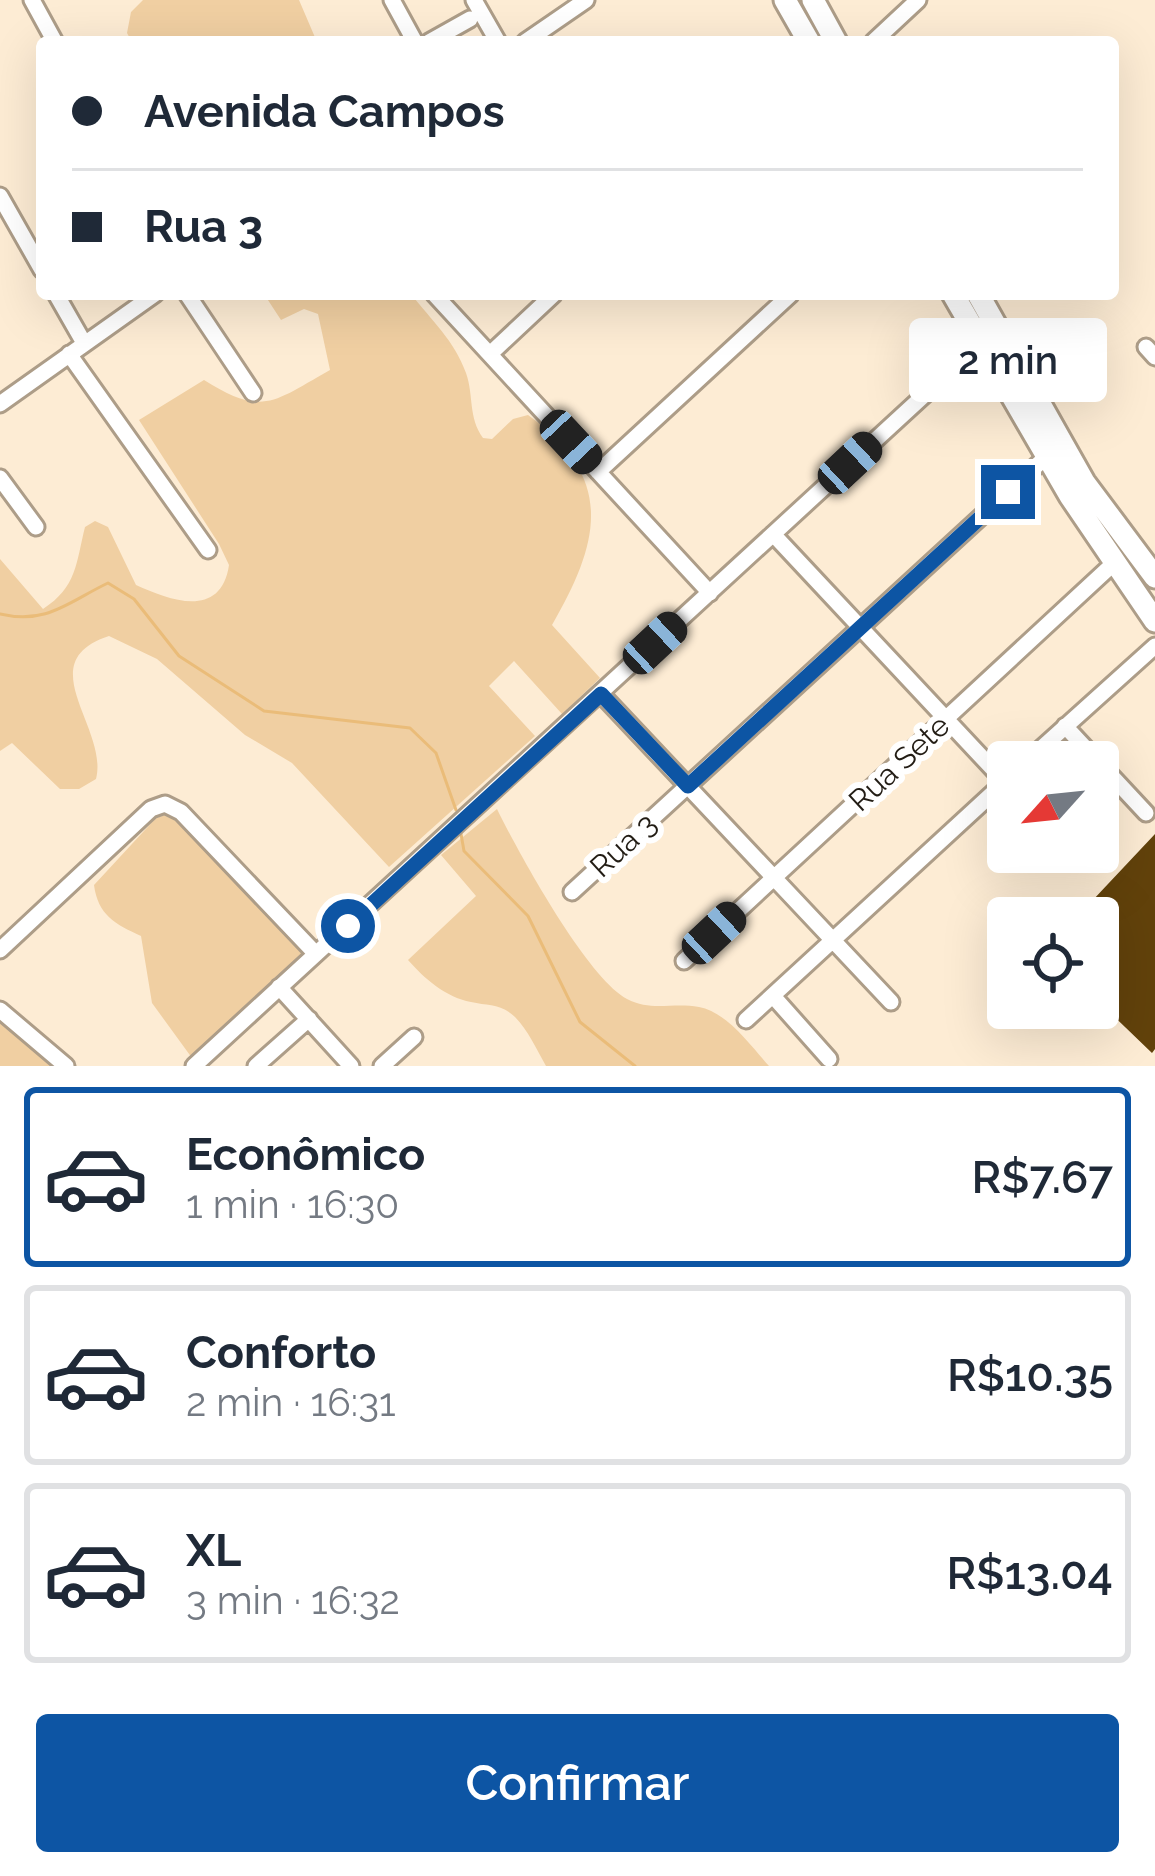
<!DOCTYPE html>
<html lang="pt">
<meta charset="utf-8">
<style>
:root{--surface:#fff;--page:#f2f2f3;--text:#1f2937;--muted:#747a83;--line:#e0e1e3;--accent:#0d55a4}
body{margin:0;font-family:Raleway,sans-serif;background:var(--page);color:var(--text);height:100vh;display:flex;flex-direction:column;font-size:45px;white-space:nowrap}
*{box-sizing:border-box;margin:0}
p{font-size:39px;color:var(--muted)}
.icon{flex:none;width:66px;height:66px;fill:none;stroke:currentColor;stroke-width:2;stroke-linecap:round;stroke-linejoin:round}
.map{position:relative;height:1066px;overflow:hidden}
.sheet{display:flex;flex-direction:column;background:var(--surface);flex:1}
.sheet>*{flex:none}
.hud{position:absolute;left:36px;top:36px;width:1083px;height:264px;border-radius:12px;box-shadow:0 12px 48px #0002;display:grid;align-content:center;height:264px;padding:0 36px;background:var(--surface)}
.needle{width:78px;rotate:243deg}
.buttons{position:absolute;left:987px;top:741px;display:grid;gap:24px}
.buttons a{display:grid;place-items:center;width:132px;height:132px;border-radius:12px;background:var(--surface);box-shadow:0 12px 48px #0002;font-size:60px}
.end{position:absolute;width:54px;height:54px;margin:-27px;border:15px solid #0d55a4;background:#fff;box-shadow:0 0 0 6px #fff}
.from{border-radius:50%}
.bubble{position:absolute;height:84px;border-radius:12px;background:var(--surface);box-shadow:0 12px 48px #0002;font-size:39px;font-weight:600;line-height:84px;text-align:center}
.car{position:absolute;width:36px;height:72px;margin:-36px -18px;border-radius:15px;box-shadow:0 0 9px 3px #0007;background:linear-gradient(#222 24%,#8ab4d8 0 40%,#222 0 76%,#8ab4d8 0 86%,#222 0)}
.hud b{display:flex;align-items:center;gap:42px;height:114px;font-size:45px}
.hud b+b{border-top:3px solid var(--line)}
.hud i{width:30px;height:30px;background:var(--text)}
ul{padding:21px 0 0;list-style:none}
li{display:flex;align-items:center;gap:36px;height:180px;margin:0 24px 18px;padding:0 12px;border:6px solid var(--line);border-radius:12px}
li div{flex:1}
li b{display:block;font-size:45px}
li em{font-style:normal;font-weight:600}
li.on{border-color:var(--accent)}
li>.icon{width:108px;height:108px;stroke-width:1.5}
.button{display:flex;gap:24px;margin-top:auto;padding:24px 36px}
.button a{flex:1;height:138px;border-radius:12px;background:var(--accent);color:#fff;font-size:48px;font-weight:600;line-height:138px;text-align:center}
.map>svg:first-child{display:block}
.green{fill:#f0cfa2}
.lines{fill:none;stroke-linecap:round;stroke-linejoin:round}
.stream{stroke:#eabc79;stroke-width:3}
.building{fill:#62420b}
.minor-casing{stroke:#ad9d88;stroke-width:21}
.major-casing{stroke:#ad9d88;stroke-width:27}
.minor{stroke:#fff;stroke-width:15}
.major{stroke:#fff;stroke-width:21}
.route{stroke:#0d55a4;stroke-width:15}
.labels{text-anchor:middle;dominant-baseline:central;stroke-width:12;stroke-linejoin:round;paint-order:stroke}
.street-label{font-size:30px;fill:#221c14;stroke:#fff}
</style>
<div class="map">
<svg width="1155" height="1066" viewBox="0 0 1155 1066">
<rect width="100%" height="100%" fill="#fdecd4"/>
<path class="green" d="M143 0H299L317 42H132L127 33 131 12Z
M264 294H411C432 321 454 340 466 373 474 396 468 417 483 438L492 439 513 419 528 415C616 478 600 542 552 625L600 678 562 714 514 661 489 686 535 736 389 867 292 763 245 735 157 659 109 636C29 662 109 728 96 779L79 789H60L12 743 0 751V559L43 609C77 587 76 563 85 527L95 521 108 527 136 585C171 601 221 619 229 565L219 544 139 420 204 380C263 417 273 402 330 370L318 314 304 309 281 320Z
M497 809C518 852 587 978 627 999 652 1012 672 1002 699 1007 727 1012 751 1046 769 1066H546C537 1050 528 1030 515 1017 500 1003 488 1006 471 1002 445 997 425 979 408 960L476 896 441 855Z
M172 813 308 953 192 1058 152 1003 141 936C115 924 98 915 94 885L156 818Z
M0 1020 54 1066H0Z"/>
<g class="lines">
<path class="stream" d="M0 614C47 625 68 602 108 583L134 599 179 656 264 711 410 728 436 753 456 810
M461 834 464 851 528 916 580 1022 635 1066"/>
</g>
<path class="building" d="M1155 834V1049L1152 1053 1098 1001V918H1076Z"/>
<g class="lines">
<defs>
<path id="minor" d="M32 0 55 42
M392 0 415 42
M474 0 498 42
M429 42 470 19
M525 42 586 0
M873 42 918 0
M0 196 42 270
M56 294 84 343
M187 294 253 393
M434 294 710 593
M1146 347 1155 357
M69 354 208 550
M490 354 554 294
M0 404 155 294
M598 472 791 294
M0 478 36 527
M773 534 1005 782
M601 694 891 1002
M1065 726 1146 813
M1026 762 1155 646
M572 892 1046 457
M0 950 151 809 165 804 181 812 316 954
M684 961 1113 564
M279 987 351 1066
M773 996 829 1059
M0 1010 66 1066
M746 1020 1008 779
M194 1066 981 343
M256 1066 309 1019
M382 1066 414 1037"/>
<path id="major" d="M785 0 809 42
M813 0 836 42
M953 294 1070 496 1155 621
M978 294 1084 482 1155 577"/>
</defs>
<use href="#minor" class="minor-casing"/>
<use href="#major" class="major-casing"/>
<use href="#minor" class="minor"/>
<use href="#major" class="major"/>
</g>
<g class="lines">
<path class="route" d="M348 926 601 694 688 786 1008 492"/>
</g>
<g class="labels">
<g class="street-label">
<text transform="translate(899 763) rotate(-43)">Rua Sete</text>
<text transform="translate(623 845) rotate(-43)">Rua 3</text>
</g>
</g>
</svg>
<div class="buttons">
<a><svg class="needle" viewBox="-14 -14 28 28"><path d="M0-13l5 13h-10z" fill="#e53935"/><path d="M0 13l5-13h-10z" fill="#747a83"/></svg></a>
<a><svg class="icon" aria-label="locate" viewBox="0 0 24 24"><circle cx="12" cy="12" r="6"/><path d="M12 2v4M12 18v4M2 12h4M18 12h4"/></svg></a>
</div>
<i class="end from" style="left:348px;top:926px"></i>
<i class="end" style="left:1008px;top:492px"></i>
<div class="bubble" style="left:909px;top:318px;width:198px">2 min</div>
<i class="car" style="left:571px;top:442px;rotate:137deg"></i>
<i class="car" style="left:850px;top:463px;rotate:47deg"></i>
<i class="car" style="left:655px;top:643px;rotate:47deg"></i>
<i class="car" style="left:714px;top:933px;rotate:47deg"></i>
<div class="hud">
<b><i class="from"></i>Avenida Campos</b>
<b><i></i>Rua 3</b>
</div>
</div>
<section class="sheet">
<ul>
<li class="on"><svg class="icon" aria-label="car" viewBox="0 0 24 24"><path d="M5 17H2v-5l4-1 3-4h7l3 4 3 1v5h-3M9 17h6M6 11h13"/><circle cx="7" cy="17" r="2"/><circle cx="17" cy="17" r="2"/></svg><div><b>Econômico</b><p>1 min · 16:30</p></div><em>R$7.67</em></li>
<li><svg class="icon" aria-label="car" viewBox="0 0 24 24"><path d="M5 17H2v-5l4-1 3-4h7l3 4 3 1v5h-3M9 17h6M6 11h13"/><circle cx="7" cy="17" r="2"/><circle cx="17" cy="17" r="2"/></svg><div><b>Conforto</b><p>2 min · 16:31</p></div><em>R$10.35</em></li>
<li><svg class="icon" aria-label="car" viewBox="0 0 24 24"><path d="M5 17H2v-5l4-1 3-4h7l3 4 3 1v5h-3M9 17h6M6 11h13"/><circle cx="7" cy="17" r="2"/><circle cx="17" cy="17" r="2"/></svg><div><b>XL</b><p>3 min · 16:32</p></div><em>R$13.04</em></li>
</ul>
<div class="button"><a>Confirmar</a></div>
</section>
